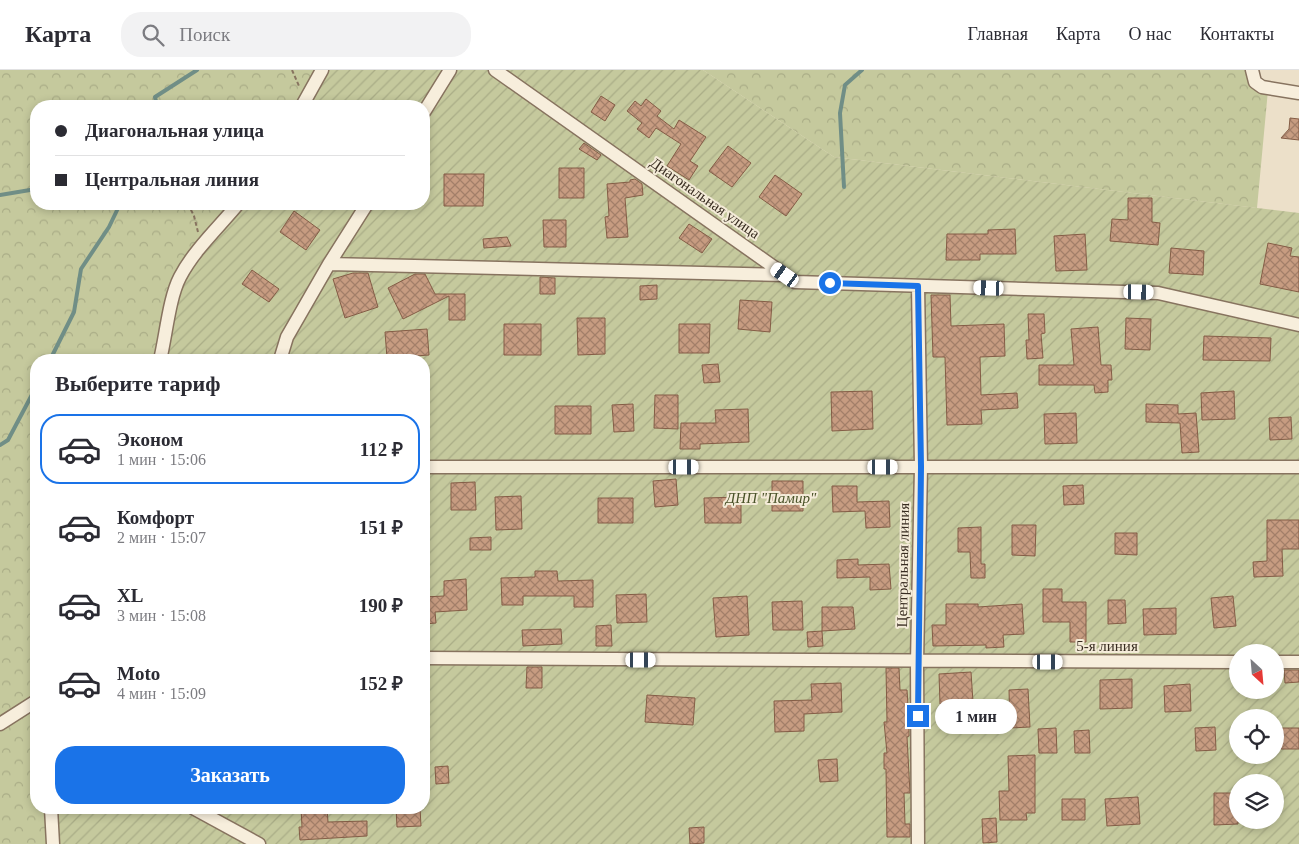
<!DOCTYPE html>
<html lang="ru">
<meta charset="utf-8">
<style>
:root{--surface:#fff;--page:#f2f2f3;--text:#2b2b33;--muted:#7c7c81;--line:#e1e1e2;--accent:#1a73e8}
body{margin:0;font-family:Georgia,serif;background:var(--page);color:var(--text);height:100vh;display:flex;flex-direction:column;font-size:19px;white-space:nowrap}
*{box-sizing:border-box;margin:0}
p{font-size:16px;color:var(--muted)}
.icon{flex:none;width:28px;height:28px;fill:none;stroke:currentColor;stroke-width:2;stroke-linecap:round;stroke-linejoin:round}
.map{position:relative;flex:1;overflow:hidden}
.sheet{position:absolute;left:30px;top:284px;width:400px;height:460px;display:flex;flex-direction:column;background:var(--surface);border-radius:20px;box-shadow:0 2px 8px #0003}
.sheet>*{flex:none}
.hud{position:absolute;left:30px;top:30px;width:400px;height:110px;border-radius:20px;box-shadow:0 2px 8px #0003;display:grid;align-content:center;height:110px;padding:0 25px;background:var(--surface)}
.needle{width:32px;rotate:154deg}
.buttons{position:absolute;left:1229px;top:574px;display:grid;gap:10px}
.buttons a{display:grid;place-items:center;width:55px;height:55px;border-radius:50%;background:var(--surface);box-shadow:0 2px 8px #0003;font-size:25px}
.end{position:absolute;width:22px;height:22px;margin:-11px;border:6px solid #1a73e8;background:#fff;box-shadow:0 0 0 2px #fff}
.from{border-radius:50%}
.bubble{position:absolute;height:35px;border-radius:18px;background:var(--surface);box-shadow:0 2px 8px #0003;font-size:16px;font-weight:700;line-height:35px;text-align:center}
.car{position:absolute;width:15px;height:30px;margin:-15px -8px;border-radius:6px;box-shadow:0 0 4px 1px #0007;background:linear-gradient(#fff 24%,#345 0 40%,#fff 0 76%,#345 0 86%,#fff 0)}
.hud b{display:flex;align-items:center;gap:18px;height:48px;font-size:19px}
.hud b+b{border-top:1px solid var(--line)}
.hud i{width:12px;height:12px;background:var(--text)}
ul{padding:0;list-style:none}
li{display:flex;align-items:center;gap:15px;height:70px;margin:0 10px 8px;padding:0 15px;border:2px solid transparent;border-radius:20px}
li div{flex:1}
li b{display:block;font-size:19px}
li em{font-style:normal;font-weight:700}
li.selected{border-color:var(--accent)}
li>.icon{width:45px;height:45px;stroke-width:1.5}
h2{padding:0 25px;font-size:22px;line-height:60px}
.primary-button{display:flex;gap:10px;margin-top:auto;padding:10px 25px}
.primary-button a{flex:1;height:58px;border-radius:20px;background:var(--accent);color:#fff;font-size:20px;font-weight:700;line-height:58px;text-align:center}
header{display:flex;align-items:center;gap:30px;box-sizing:border-box;height:70px;padding:0 25px;background:var(--surface);border-bottom:1px solid var(--line)}
header strong{font-size:24px}
nav{display:flex;gap:28px;margin-inline-start:auto;font-size:18px}
.search{width:350px;height:45px;background:var(--page);display:flex;align-items:center;gap:12px;box-sizing:border-box;padding:0 18px;border-radius:20px;color:var(--muted);font-size:19px}
.map>svg:first-child{display:block}
.forest{fill:url(#forest-crowns)}
.garden{fill:url(#garden-furrows);fill-rule:evenodd}
.lines{fill:none;stroke-linecap:round;stroke-linejoin:round}
.stream{stroke:#708e86;stroke-width:4}
.building{fill:url(#building-cross-hatch);stroke:#845d46}
.minor-casing{stroke:#87735f;stroke-width:15}
.path{stroke:#87735f;stroke-width:2;stroke-dasharray:4 2.5;stroke-linecap:butt}
.minor{stroke:#f7eedc;stroke-width:12}
.route{stroke:#1a73e8;stroke-width:6}
.labels{text-anchor:middle;dominant-baseline:central;stroke-width:4;stroke-linejoin:round;paint-order:stroke}
.street-label{font-size:15px;fill:#382c21;stroke:#f4ebd8}
.park-label{font-size:15px;font-style:italic;fill:#4a5329;stroke:#f4ebd8}
</style>
<header>
<strong>Карта</strong>
<div class="search"><svg class="icon" aria-label="search" viewBox="0 0 24 24"><circle cx="10" cy="10" r="6"/><path d="M15 15l6 6"/></svg>Поиск</div>
<nav><a>Главная</a><a>Карта</a><a>О нас</a><a>Контакты</a></nav>
</header>
<div class="map">
<svg width="1299" height="774" viewBox="0 0 1299 774">
<defs>
<pattern id="forest-crowns" width="20" height="18" patternUnits="userSpaceOnUse" patternTransform="scale(1.25)"><rect width="20" height="18" fill="#c5c99d"/><path d="M2 6a3 3 0 1 1 6 0M12 15a3 3 0 1 1 6 0" fill="none" stroke="#aaad87"/></pattern>
<pattern id="garden-furrows" width="10" height="10" patternUnits="userSpaceOnUse" patternTransform="scale(1.25)"><rect width="10" height="10" fill="#c5c99d"/><path d="M-1 1l2-2M0 10L10 0M9 11l2-2" fill="none" stroke="#aaad87"/></pattern>
<pattern id="building-cross-hatch" width="8" height="8" patternUnits="userSpaceOnUse" patternTransform="scale(1.25)"><rect width="8" height="8" fill="#c79c81"/><path d="M0 0l8 8M0 8l8-8" fill="none" stroke="#a37f69"/></pattern>
</defs>
<rect width="100%" height="100%" fill="#ece0c9"/>
<path class="forest" d="M0 0H322L302 36H36V134H238L160 290H36V738H51L53 774H0Z
M703 0H1252L1268 20 1257 138 834 87Z"/>
<path class="garden" d="M322 0H703L834 87 1299 143V774H53L51 738H424V290H160L180 208 238 134H424V36H302ZM1238 582H1275V620H1238ZM1238 648H1275V685H1238ZM1238 712H1275V750H1238Z"/>
<g class="lines">
<path class="stream" d="M157 36 155 27 197 0
M844 117 840 43 845 15 862 0
M0 125 36 119
M50 290 74 242 81 199 109 157 120 134
M0 375 8 370 36 317"/>
</g>
<path class="building" d="M601 26 615 35 605 51 591 42Z
M646 29 661 41 657 46 674 59 679 50 706 67 690 91 698 96 689 110 667 96 681 74 656 58 649 68 637 59 642 53 627 41 635 31 641 36Z
M1290 48 1299 49V70L1281 68 1289 59Z
M584 73 601 85 597 90 579 79Z
M728 76 751 93 732 117 709 101Z
M559 98H584V128H559Z
M444 104H484L483 136H444Z
M775 105 802 124 786 146 759 127Z
M635 109 642 114 643 125 625 128 628 167 607 168 605 147 609 146 607 114 630 112V110Z
M1128 128H1152V152L1160 153 1158 175 1110 171 1112 149 1128 150Z
M294 141 320 160 306 180 280 162Z
M543 150H566V177H544Z
M689 154 712 169 702 183 679 168Z
M1015 159 1016 184H980V190H946L947 164H988V160Z
M1085 164 1087 200 1056 201 1054 166Z
M507 167 511 176 484 178 483 169Z
M1268 173 1292 178 1290 186 1299 187V222L1260 214Z
M1171 178 1204 181 1203 205 1169 203Z
M252 200 279 219 269 232 242 214Z
M353 203H368L378 237 345 248 333 209Z
M415 204H425L435 224H465V250H449V226L403 249 388 218Z
M540 207 555 208V224H540Z
M657 215V229L640 230V216Z
M931 225H950L951 256 1004 254 1005 286 980 287 981 325 1017 323 1018 338 981 340 982 354 947 355 945 287H933Z
M740 230 772 232 770 262 738 259Z
M1028 244H1044L1045 263 1041 264 1043 288 1027 289 1026 270H1029Z
M577 248H605V284L578 285Z
M1126 248 1151 249 1150 280 1125 279Z
M504 254H541V285H504Z
M679 254H710L709 283H679Z
M1098 257 1101 295H1111L1112 310H1108V322L1095 323 1094 315H1039V295H1074L1071 259Z
M427 259 429 285 387 288 385 262Z
M1204 266 1271 268 1270 291 1203 290Z
M718 294 720 312 704 313 702 295Z
M872 321 873 359 832 361 831 322Z
M1234 321 1235 349 1202 350 1201 323Z
M655 325H678V359L654 358Z
M633 334 634 361 614 362 612 335Z
M1146 334 1178 335V344L1196 343 1199 382 1182 383 1180 353 1146 352Z
M555 336H591V364H555Z
M748 339 749 372 700 374V379H680L681 353H716L715 340Z
M1076 343 1077 373 1045 374 1044 344Z
M1291 347 1292 369 1270 370 1269 348Z
M676 409 678 435 655 437 653 411Z
M772 411H803V441H772Z
M475 412 476 440H451V413Z
M1083 415 1084 434 1064 435 1063 416Z
M832 416H857V432L889 431 890 457 866 458 865 441 833 442Z
M521 426 522 459 496 460 495 427Z
M741 427V453H705L704 428Z
M598 428H633V453H598Z
M1267 450H1299V479H1282L1283 506 1254 507 1253 492 1267 491Z
M1012 455H1036L1035 486 1012 485Z
M981 457V494H985V508H971L970 482H958V458Z
M1115 463H1137V485L1115 484Z
M491 467V480H470V468Z
M858 489V495L889 494 891 519 870 520V507L837 508V490Z
M535 501H557L558 511 593 510V537H574V526H523V535H502L501 508 535 507Z
M466 509 467 540 435 542 436 553 424 554V527L444 526V511Z
M1043 519H1062V532H1086V572H1070V552H1043Z
M646 524 647 552 617 553 616 525Z
M747 526 749 565 716 567 713 528Z
M1233 526 1236 556 1214 558 1211 528Z
M1108 530H1125L1126 553 1108 554Z
M802 531 803 560H773L772 532Z
M946 534H978V537L1022 534 1024 564 1003 565 1004 577 986 578V575L933 576 932 555H946Z
M822 537H853L855 559 822 561Z
M1176 538V564L1144 565 1143 539Z
M611 555 612 576H596V556Z
M561 559 562 574 523 576 522 560Z
M822 561 823 576 808 577 807 562Z
M527 597H542V618H526Z
M886 598H899L900 620H907L909 650V666L907 667 910 723H904L905 754H910V767H887L886 699H884V683H887L884 652H887Z
M1284 600H1299V612L1285 613Z
M971 602 973 632 940 634 939 604Z
M1132 609V638L1100 639V610Z
M841 613 842 642 804 644V661L775 662 774 631 812 630 811 614Z
M1190 614 1191 641 1165 642 1164 616Z
M1028 619 1030 657 1010 658 1009 620Z
M647 625 695 628 693 655 645 652Z
M1215 657 1216 680 1196 681 1195 658Z
M1056 658 1057 683H1039L1038 659Z
M1280 658H1299V679H1281Z
M1089 660 1090 683H1075L1074 661Z
M1035 685V743H1026L1027 750H1000L999 721H1009L1008 686Z
M837 689 838 711 820 712 818 690Z
M448 696 449 713 436 714 435 697Z
M1214 723H1238V754L1214 755Z
M1138 727 1140 754 1107 756 1105 729Z
M1062 729H1085V750H1062Z
M301 738H327L328 752 367 751V766L300 770 299 757H302Z
M396 738H420L421 756 397 757Z
M996 748 997 772 983 773 982 749Z
M704 757V773L690 774 689 758Z"/>
<g class="lines">
<defs>
<path id="minor" d="M495 0 795 212 1158 223 1299 255
M1252 0 1255 12 1262 17 1299 23
M302 36 322 0
M424 42 450 0
M329 194 785 205
M918 216 921 397 917 592 918 774
M160 290C166 266 169 228 180 207 194 180 219 157 238 134
M280 290 287 267 329 194 367 134
M424 397H1299
M424 588 1238 592
M1275 592H1299
M0 654 36 631
M51 738 53 774
M193 738 259 774"/>
</defs>
<use href="#minor" class="minor-casing"/>
<path class="path" d="M292 0 299 16
M188 134 194 146 198 162"/>
<use href="#minor" class="minor"/>
</g>
<g class="lines">
<path class="route" d="M830 213 918 216 921 397 918 646"/>
</g>
<g class="labels">
<g class="street-label">
<text transform="translate(705 128) rotate(35)">Диагональная улица</text>
<text transform="translate(903 495) rotate(-89)">Центральная линия</text>
<text x="1107" y="576">5-я линия</text>
</g>
<g class="park-label">
<text x="771" y="428">ДНП "Памир"</text>
</g>
</g>
</svg>
<div class="buttons">
<a><svg class="needle" viewBox="-14 -14 28 28"><path d="M0-13l5 13h-10z" fill="#e53935"/><path d="M0 13l5-13h-10z" fill="#7c7c81"/></svg></a>
<a><svg class="icon" aria-label="locate" viewBox="0 0 24 24"><circle cx="12" cy="12" r="6"/><path d="M12 2v4M12 18v4M2 12h4M18 12h4"/></svg></a>
<a><svg class="icon" aria-label="layers" viewBox="0 0 24 24"><path d="M12 4l9 5-9 5-9-5zM3 14l9 5 9-5"/></svg></a>
</div>
<i class="end from" style="left:830px;top:213px"></i>
<i class="end" style="left:918px;top:646px"></i>
<div class="bubble" style="left:935px;top:629px;width:82px">1 мин</div>
<i class="car" style="left:785px;top:205px;rotate:305deg"></i>
<i class="car" style="left:989px;top:218px;rotate:272deg"></i>
<i class="car" style="left:1139px;top:222px;rotate:91deg"></i>
<i class="car" style="left:684px;top:397px;rotate:90deg"></i>
<i class="car" style="left:883px;top:397px;rotate:90deg"></i>
<i class="car" style="left:641px;top:590px;rotate:90deg"></i>
<i class="car" style="left:1048px;top:592px;rotate:90deg"></i>
<div class="hud">
<b><i class="from"></i>Диагональная улица</b>
<b><i></i>Центральная линия</b>
</div>
<section class="sheet">
<h2>Выберите тариф</h2>
<ul>
<li class="selected"><svg class="icon" aria-label="car" viewBox="0 0 24 24"><path d="M5 17H2v-5l4-1 3-4h7l3 4 3 1v5h-3M9 17h6M6 11h13"/><circle cx="7" cy="17" r="2"/><circle cx="17" cy="17" r="2"/></svg><div><b>Эконом</b><p>1 мин · 15:06</p></div><em>112 ₽</em></li>
<li><svg class="icon" aria-label="car" viewBox="0 0 24 24"><path d="M5 17H2v-5l4-1 3-4h7l3 4 3 1v5h-3M9 17h6M6 11h13"/><circle cx="7" cy="17" r="2"/><circle cx="17" cy="17" r="2"/></svg><div><b>Комфорт</b><p>2 мин · 15:07</p></div><em>151 ₽</em></li>
<li><svg class="icon" aria-label="car" viewBox="0 0 24 24"><path d="M5 17H2v-5l4-1 3-4h7l3 4 3 1v5h-3M9 17h6M6 11h13"/><circle cx="7" cy="17" r="2"/><circle cx="17" cy="17" r="2"/></svg><div><b>XL</b><p>3 мин · 15:08</p></div><em>190 ₽</em></li>
<li><svg class="icon" aria-label="car" viewBox="0 0 24 24"><path d="M5 17H2v-5l4-1 3-4h7l3 4 3 1v5h-3M9 17h6M6 11h13"/><circle cx="7" cy="17" r="2"/><circle cx="17" cy="17" r="2"/></svg><div><b>Moto</b><p>4 мин · 15:09</p></div><em>152 ₽</em></li>
</ul>
<div class="primary-button"><a>Заказать</a></div>
</section>
</div>
